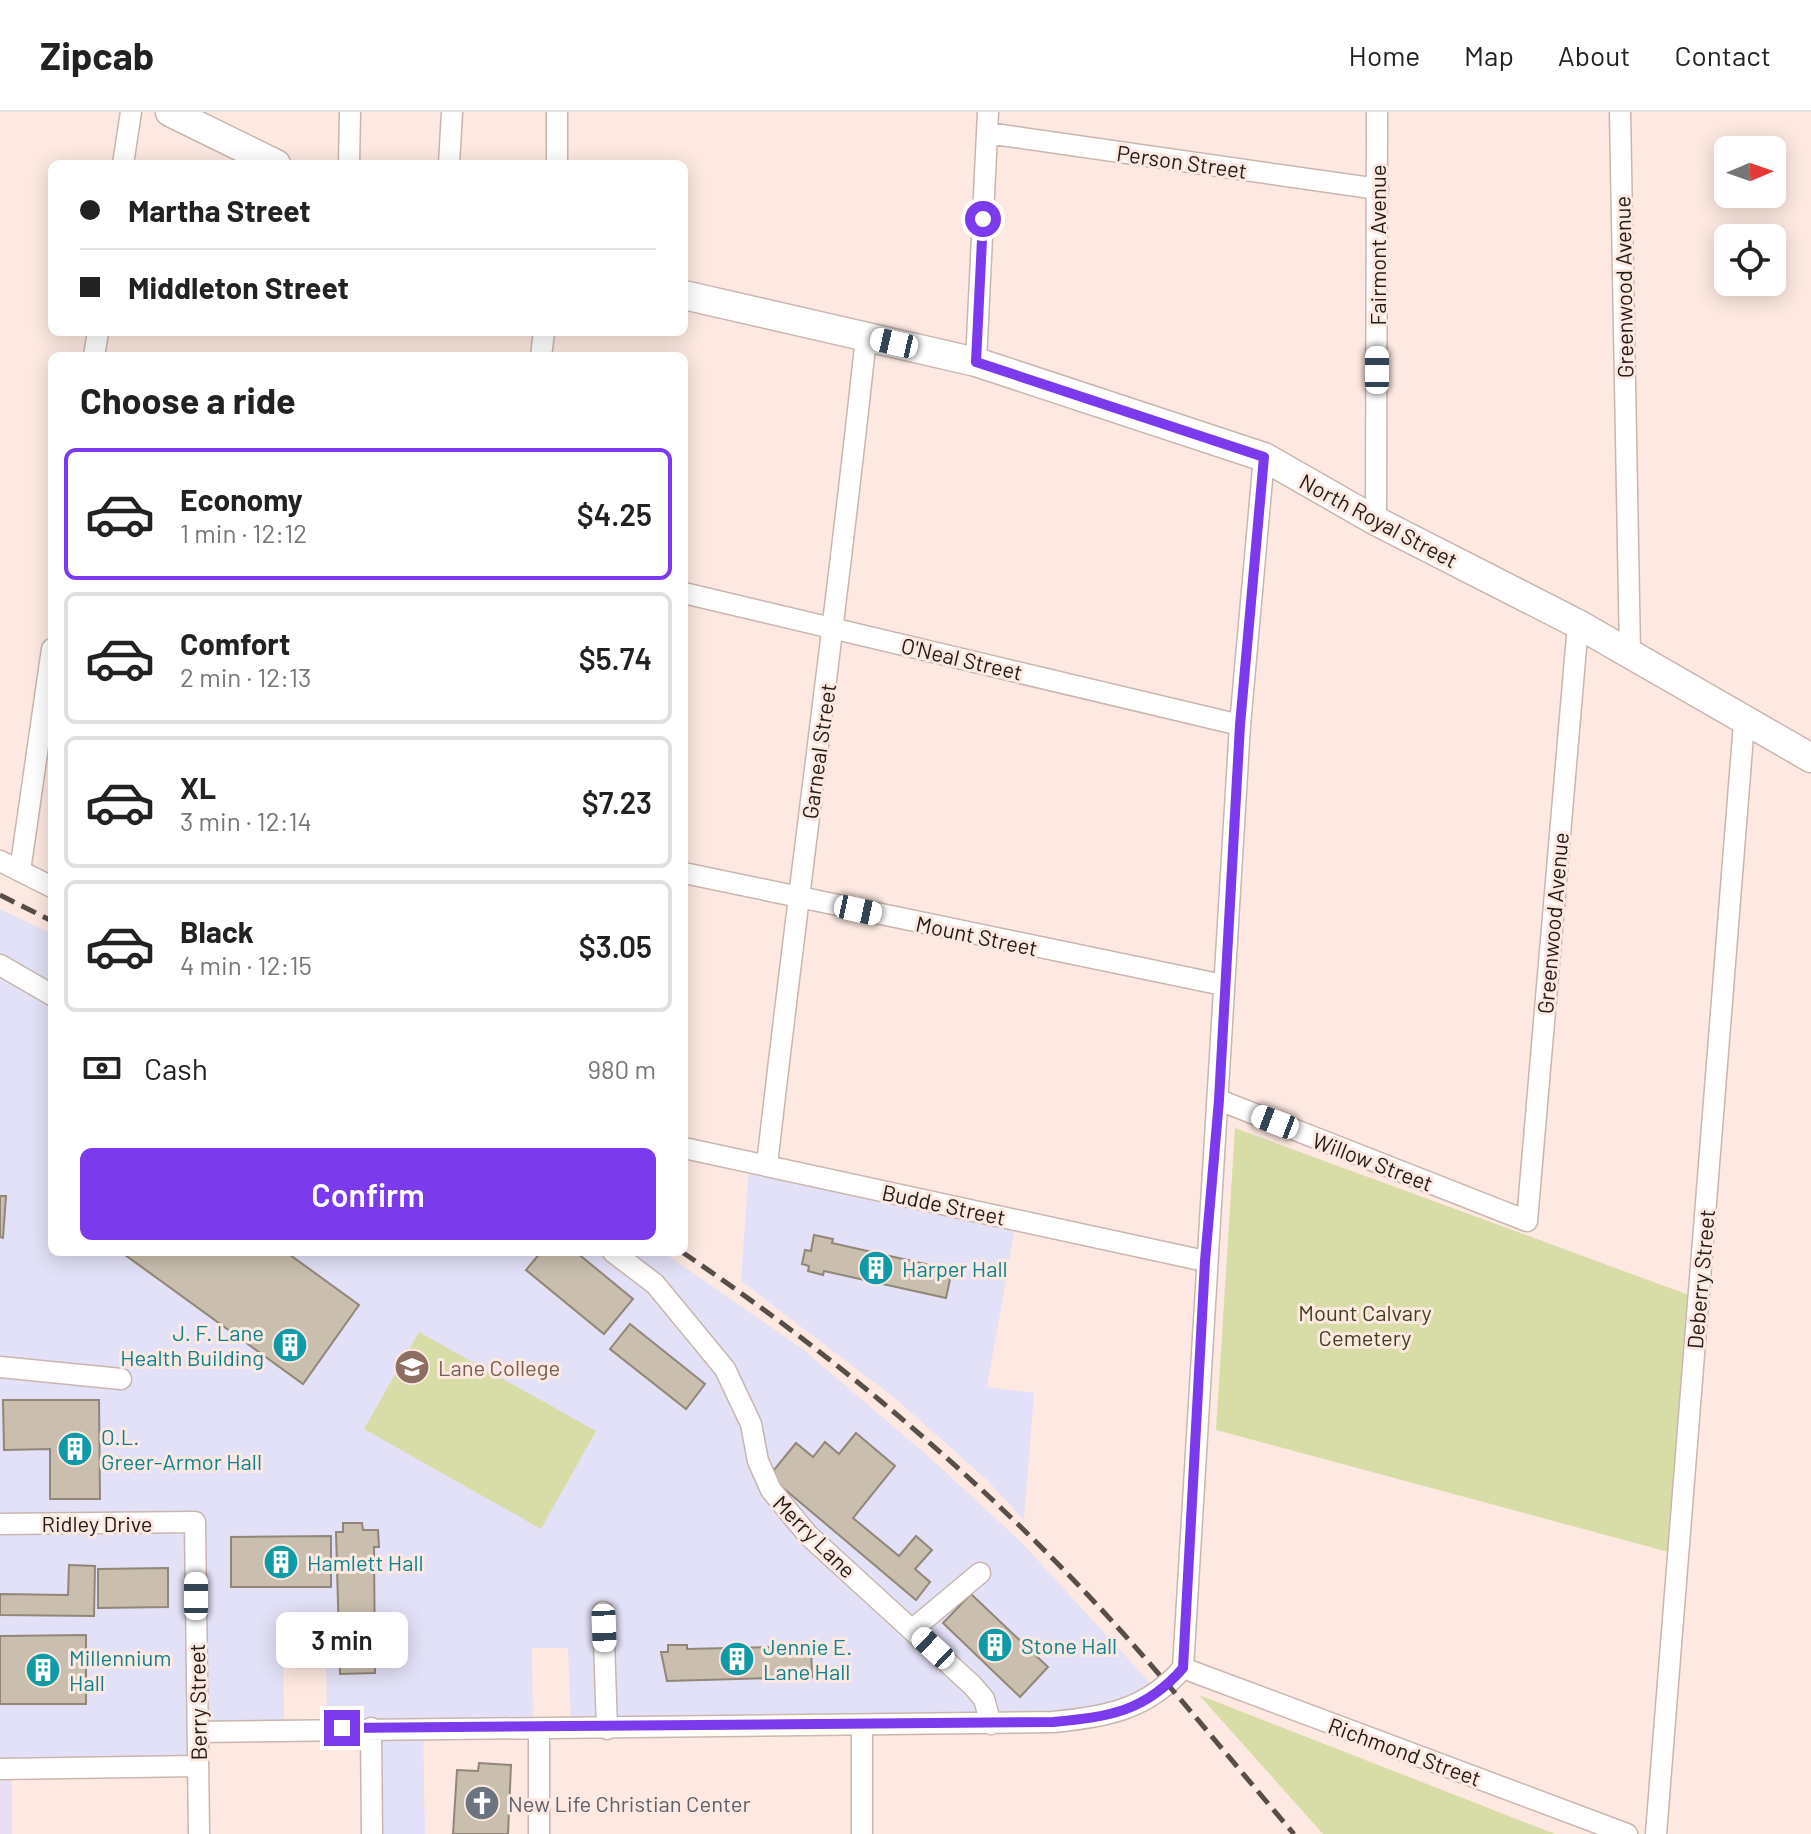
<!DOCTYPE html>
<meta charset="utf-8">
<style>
:root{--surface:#fff;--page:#f2f2f2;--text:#222;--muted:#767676;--line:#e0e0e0;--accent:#7c3aed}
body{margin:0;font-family:Barlow,sans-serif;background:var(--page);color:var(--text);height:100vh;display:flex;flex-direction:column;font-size:30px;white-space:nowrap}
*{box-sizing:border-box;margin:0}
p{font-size:26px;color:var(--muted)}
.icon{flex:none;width:44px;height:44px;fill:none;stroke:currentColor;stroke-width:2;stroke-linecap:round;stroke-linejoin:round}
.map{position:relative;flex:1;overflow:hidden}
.sheet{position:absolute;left:48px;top:240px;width:640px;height:904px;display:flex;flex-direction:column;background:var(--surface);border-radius:12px;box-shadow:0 4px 20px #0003}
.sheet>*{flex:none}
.hud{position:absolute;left:48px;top:48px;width:640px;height:176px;border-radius:12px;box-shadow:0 4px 20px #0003;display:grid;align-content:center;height:176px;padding:0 32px;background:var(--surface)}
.needle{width:52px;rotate:88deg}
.buttons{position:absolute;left:1714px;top:24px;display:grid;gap:16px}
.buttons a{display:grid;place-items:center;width:72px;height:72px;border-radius:12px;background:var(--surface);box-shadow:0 4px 20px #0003;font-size:40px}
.end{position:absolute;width:36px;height:36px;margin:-18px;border:10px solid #7c3aed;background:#fff;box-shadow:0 0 0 4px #fff}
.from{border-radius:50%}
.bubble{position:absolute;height:56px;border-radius:12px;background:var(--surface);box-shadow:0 4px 20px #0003;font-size:26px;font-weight:600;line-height:56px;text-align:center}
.car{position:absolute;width:24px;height:48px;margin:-24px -12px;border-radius:10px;box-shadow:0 0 6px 2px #0007;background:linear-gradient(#fff 24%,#345 0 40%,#fff 0 76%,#345 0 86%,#fff 0)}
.hud b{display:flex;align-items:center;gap:28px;height:76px;font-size:30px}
.hud b+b{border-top:2px solid var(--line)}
.hud i{width:20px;height:20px;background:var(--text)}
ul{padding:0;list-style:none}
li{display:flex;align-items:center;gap:24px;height:132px;margin:0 16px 12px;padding:0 16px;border:4px solid var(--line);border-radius:12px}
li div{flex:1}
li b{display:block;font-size:30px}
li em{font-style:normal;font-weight:600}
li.current{border-color:var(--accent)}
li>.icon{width:72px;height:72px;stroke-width:1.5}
h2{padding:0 32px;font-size:36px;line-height:96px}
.pay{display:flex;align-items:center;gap:20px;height:88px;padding:0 32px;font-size:30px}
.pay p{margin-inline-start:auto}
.button{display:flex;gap:16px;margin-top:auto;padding:16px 32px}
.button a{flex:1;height:92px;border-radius:12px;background:var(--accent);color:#fff;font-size:32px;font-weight:600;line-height:92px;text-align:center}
header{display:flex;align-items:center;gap:48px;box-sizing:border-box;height:112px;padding:0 40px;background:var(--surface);border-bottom:2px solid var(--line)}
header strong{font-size:38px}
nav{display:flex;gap:44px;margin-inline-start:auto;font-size:28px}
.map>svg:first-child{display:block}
.commercial{fill:#e8dff4}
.education{fill:#e3e1f7}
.green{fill:#d8dda7}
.building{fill:#cabfaf;stroke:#918677;stroke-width:2}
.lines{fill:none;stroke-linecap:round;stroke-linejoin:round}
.minor-casing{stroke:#c9b6ae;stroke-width:23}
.secondary-casing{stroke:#c9b6ae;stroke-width:31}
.minor{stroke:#fff;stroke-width:20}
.secondary{stroke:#fff;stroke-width:28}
.rail{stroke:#574d49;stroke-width:5;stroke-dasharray:16 8;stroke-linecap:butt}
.route{stroke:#7c3aed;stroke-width:10}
.labels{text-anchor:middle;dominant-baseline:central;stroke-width:6;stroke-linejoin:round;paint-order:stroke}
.street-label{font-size:22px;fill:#221b18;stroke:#fde9e1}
.culture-label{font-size:22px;fill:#0d838f;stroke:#fde9e1;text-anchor:start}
.park-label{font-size:22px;fill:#3e411b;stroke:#fde9e1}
.education-label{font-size:22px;fill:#785e54;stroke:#fde9e1;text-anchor:start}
.worship-label{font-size:22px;fill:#5b616d;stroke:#fde9e1;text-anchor:start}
</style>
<header>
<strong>Zipcab</strong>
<nav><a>Home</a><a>Map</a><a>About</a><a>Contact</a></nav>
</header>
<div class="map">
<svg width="1811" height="1722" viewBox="0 0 1811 1722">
<rect width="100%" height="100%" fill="#fde9e1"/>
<path class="commercial" d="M0 1663H12V1722H0Z"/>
<path class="education" d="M0 797 52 822V1140H663L804 1238 935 1350 1022 1431 1155 1576 1078 1604 571 1611 568 1536H532L533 1608 423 1614 425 1722H377L374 1612 327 1613 326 1521H283L284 1614 194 1615V1649L0 1652Z
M749 1056 1015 1116 987 1275 1034 1281 1024 1408 987 1368 896 1287 741 1169Z"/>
<path class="green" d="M1235 1016 1697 1186 1676 1442 1216 1318Z
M419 1220 596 1319 541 1417 364 1317Z
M1199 1583 1555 1722H1323Z"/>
<path class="building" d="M0 1084H6L3 1126 0 1125Z
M814 1123 833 1127 832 1131 952 1158 946 1186 824 1159 823 1163 808 1159 809 1154 802 1152 805 1138 811 1139Z
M121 1140H286L359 1193 303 1272Z
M541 1140H576L633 1187 604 1222 526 1158Z
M630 1212 705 1272 686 1297 610 1237Z
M3 1288H99L100 1387H50V1337L4 1338Z
M856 1321 895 1354 853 1406 899 1444 916 1424 932 1438 915 1457 930 1470 916 1488 769 1364 796 1331 813 1345 825 1330 839 1342Z
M343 1411H362L363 1418H378L379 1435H374L375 1561 340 1562 336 1420H343Z
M331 1424V1475H231V1425Z
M69 1453 95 1454 94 1504 0 1503V1482L68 1483Z
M168 1456V1495L98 1496V1457Z
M971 1482 1048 1555 1020 1585 943 1511Z
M86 1523V1592H0V1524Z
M668 1533H687V1537L811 1534 812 1565 667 1569 661 1540H668Z
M479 1651 511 1653 508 1722H453L457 1658 478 1659Z"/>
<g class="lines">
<defs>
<path id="minor" d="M1620 0 1630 541
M987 21 1378 77
M123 52 131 0
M349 52 350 0
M449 52 452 0
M557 52V0
M94 244 98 220
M541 244 544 220
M976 250 988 0
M1376 409 1377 0
M684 481 1240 613
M0 749 52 775
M20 759 52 537
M684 761 1223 873
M0 853 52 883
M1219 988 1527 1109 1578 512
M684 1036 1205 1149
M767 1053C798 777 837 501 866 225
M613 1140 655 1172 725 1257 751 1312 758 1349 771 1378 808 1423 972 1573 984 1587 991 1612
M0 1255 121 1267
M0 1412 195 1410 199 1722
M603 1500 607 1617
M913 1517 980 1461
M1183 1556 1627 1722
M862 1613V1722
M371 1616 372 1722
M539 1617V1722
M199 1620 1053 1610C1105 1605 1147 1598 1183 1556L1240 613 1264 345
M0 1657 198 1654
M1656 1722 1744 611"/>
<path id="secondary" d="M170 0 276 52
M684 183 976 250 1264 345 1376 409 1578 512 1811 646"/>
</defs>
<use href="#minor" class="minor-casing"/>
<use href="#secondary" class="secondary-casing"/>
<use href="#minor" class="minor"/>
<use href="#secondary" class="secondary"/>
<path class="rail" d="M0 783 52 809
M682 1140C819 1233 943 1335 1059 1453 1142 1537 1217 1632 1294 1722"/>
</g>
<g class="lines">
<path class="route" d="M342 1616 1053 1610C1108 1605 1145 1600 1183 1556L1205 1149 1219 988 1240 613 1264 345 976 250 983 107"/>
</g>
<defs>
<symbol id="building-disc" viewBox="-11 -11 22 22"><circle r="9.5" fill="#0f9aa8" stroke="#fde9e1"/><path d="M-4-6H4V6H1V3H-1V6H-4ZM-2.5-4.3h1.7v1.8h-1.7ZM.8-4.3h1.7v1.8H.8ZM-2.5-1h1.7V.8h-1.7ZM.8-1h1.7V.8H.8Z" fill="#fff"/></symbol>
<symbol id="university-disc" viewBox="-11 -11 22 22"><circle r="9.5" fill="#8d6e63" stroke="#fde9e1"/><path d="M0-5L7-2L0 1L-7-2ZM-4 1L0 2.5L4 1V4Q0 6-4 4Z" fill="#fff"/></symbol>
<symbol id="church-disc" viewBox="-11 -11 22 22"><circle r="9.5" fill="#6b7280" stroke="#fde9e1"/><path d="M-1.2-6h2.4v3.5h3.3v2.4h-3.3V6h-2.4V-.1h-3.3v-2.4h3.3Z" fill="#fff"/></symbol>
</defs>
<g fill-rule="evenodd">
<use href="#building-disc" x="856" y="1136" width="40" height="40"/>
<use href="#building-disc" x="270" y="1213" width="40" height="40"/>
<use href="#university-disc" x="392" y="1235" width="40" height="40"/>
<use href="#building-disc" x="55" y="1317" width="40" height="40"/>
<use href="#building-disc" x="261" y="1430" width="40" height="40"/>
<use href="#building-disc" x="975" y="1513" width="40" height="40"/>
<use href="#building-disc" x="717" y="1527" width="40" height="40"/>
<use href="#building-disc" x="23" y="1538" width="40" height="40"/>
<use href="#church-disc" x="462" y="1671" width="40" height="40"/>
</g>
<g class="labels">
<g class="street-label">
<text transform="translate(1182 49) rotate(8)">Person Street</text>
<text transform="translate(1377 133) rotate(-90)">Fairmont Avenue</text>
<text transform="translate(1623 175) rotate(-91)">Greenwood Avenue</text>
<text transform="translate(1379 408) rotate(28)">North Royal Street</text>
<text transform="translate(962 546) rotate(13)">O'Neal Street</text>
<text transform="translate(818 639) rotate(-82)">Garneal Street</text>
<text transform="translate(1552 811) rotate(-85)">Greenwood Avenue</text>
<text transform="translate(977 823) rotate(12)">Mount Street</text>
<text transform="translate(1373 1049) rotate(21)">Willow Street</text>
<text transform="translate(944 1092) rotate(12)">Budde Street</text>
<text transform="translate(1700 1167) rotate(-85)">Deberry Street</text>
<text x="97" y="1411">Ridley Drive</text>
<text transform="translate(815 1424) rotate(45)">Merry Lane</text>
<text transform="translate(197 1590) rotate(-91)">Berry Street</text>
<text transform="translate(1405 1639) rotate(20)">Richmond Street</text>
</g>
<g class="culture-label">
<text x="902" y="1156">Harper Hall</text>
<text x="264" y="1220" text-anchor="end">J. F. Lane<tspan x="264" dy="25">Health Building</tspan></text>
<text x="101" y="1324">O.L.<tspan x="101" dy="25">Greer-Armor Hall</tspan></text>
<text x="307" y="1450">Hamlett Hall</text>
<text x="1021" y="1533">Stone Hall</text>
<text x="763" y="1534">Jennie E.<tspan x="763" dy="25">Lane Hall</tspan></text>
<text x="69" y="1545">Millennium<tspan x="69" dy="25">Hall</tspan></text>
</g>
<g class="park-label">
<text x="1365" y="1200">Mount Calvary<tspan x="1365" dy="25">Cemetery</tspan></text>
</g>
<g class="education-label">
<text x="438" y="1255">Lane College</text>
</g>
<g class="worship-label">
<text x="508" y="1691">New Life Christian Center</text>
</g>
</g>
</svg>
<div class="buttons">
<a><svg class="needle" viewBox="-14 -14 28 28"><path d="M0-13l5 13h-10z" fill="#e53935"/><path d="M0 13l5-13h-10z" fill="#767676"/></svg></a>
<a><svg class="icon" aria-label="locate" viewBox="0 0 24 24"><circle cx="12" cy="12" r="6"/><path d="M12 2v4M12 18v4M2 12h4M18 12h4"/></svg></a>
</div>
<i class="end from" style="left:983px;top:107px"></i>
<i class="end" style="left:342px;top:1616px"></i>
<div class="bubble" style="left:276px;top:1500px;width:132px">3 min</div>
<i class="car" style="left:894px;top:231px;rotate:283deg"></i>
<i class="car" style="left:1377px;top:258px;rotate:0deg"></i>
<i class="car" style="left:858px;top:798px;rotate:102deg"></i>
<i class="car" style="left:1275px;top:1010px;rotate:291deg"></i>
<i class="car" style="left:196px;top:1484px;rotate:0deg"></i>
<i class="car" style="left:604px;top:1516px;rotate:178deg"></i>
<i class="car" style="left:933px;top:1536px;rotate:313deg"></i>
<div class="hud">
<b><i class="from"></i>Martha Street</b>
<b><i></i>Middleton Street</b>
</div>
<section class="sheet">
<h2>Choose a ride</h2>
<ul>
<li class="current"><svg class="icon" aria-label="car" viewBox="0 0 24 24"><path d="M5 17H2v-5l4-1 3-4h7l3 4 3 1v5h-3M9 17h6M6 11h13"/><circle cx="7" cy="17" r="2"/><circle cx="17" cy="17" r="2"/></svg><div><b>Economy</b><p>1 min · 12:12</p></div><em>$4.25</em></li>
<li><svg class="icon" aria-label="car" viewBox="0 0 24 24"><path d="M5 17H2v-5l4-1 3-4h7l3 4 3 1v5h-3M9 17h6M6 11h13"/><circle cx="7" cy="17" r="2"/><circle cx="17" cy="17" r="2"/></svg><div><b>Comfort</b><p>2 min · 12:13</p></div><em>$5.74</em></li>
<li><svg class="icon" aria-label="car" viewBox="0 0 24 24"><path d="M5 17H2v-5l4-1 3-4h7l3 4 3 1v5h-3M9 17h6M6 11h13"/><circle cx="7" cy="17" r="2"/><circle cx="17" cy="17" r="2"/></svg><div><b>XL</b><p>3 min · 12:14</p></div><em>$7.23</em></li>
<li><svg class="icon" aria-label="car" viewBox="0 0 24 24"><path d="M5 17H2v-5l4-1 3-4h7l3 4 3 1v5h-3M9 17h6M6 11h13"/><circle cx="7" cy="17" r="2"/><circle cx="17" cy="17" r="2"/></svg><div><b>Black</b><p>4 min · 12:15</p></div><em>$3.05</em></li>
</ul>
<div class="pay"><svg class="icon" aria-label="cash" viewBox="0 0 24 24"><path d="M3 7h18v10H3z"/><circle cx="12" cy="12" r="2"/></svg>Cash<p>980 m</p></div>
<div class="button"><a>Confirm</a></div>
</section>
</div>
